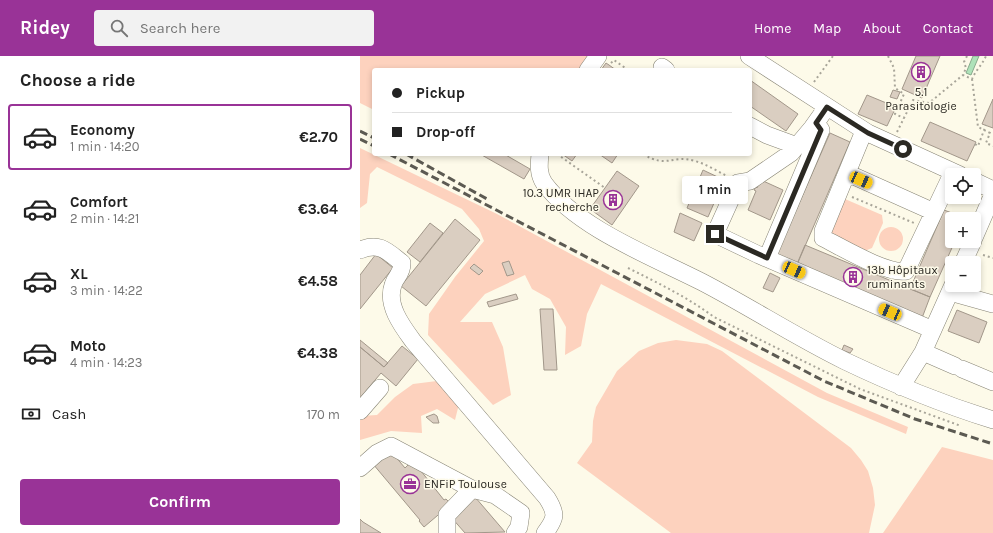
<!DOCTYPE html>
<meta charset="utf-8">
<style>
:root{--surface:#fff;--page:#f2f2f2;--text:#222;--muted:#767676;--line:#e0e0e0;--accent:#993397}
body{margin:0;font-family:Karla,sans-serif;background:var(--page);color:var(--text);height:100vh;display:flex;flex-direction:column;font-size:15px;white-space:nowrap}
*{box-sizing:border-box;margin:0}
p{font-size:13px;color:var(--muted)}
.icon{flex:none;width:22px;height:22px;fill:none;stroke:currentColor;stroke-width:2;stroke-linecap:round;stroke-linejoin:round}
.map{position:relative;flex:1;overflow:hidden}
.panel{display:flex;flex-direction:column;background:var(--surface);width:360px}
.panel>*{flex:none}
.banner{position:absolute;left:12px;top:12px;width:380px;height:88px;border-radius:4px;box-shadow:0 2px 6px #0003;display:grid;align-content:center;height:88px;padding:0 20px;background:var(--surface)}
.buttons{position:absolute;left:585px;top:112px;display:grid;gap:8px}
.buttons a{display:grid;place-items:center;width:36px;height:36px;border-radius:4px;background:var(--surface);box-shadow:0 2px 6px #0003;font-size:20px}
.end{position:absolute;width:18px;height:18px;margin:-9px;border:5px solid #2b2923;background:#fff;box-shadow:0 0 0 2px #fff}
.from{border-radius:50%}
.bubble{position:absolute;height:28px;border-radius:4px;background:var(--surface);box-shadow:0 2px 6px #0003;font-size:13px;font-weight:700;line-height:28px;text-align:center}
.car{position:absolute;width:12px;height:24px;margin:-12px -6px;border-radius:5px;box-shadow:0 0 3px 1px #0007;background:linear-gradient(#f5c518 24%,#345 0 40%,#f5c518 0 76%,#345 0 86%,#f5c518 0)}
.banner b{display:flex;align-items:center;gap:14px;height:38px;font-size:15px}
.banner b+b{border-top:1px solid var(--line)}
.banner i{width:10px;height:10px;background:var(--text)}
ul{padding:0;list-style:none}
li{display:flex;align-items:center;gap:12px;height:66px;margin:0 8px 6px;padding:0 12px;border:2px solid transparent;border-radius:4px}
li div{flex:1}
li b{display:block;font-size:15px}
li em{font-style:normal;font-weight:700}
li.active{border-color:var(--accent)}
li>.icon{width:36px;height:36px;stroke-width:1.5}
h2{padding:0 20px;font-size:18px;line-height:48px}
.pay{display:flex;align-items:center;gap:10px;height:44px;padding:0 20px;font-size:15px}
.pay p{margin-inline-start:auto}
.action{display:flex;gap:8px;margin-top:auto;padding:8px 20px}
.action a{flex:1;height:46px;border-radius:4px;background:var(--accent);color:#fff;font-size:16px;font-weight:700;line-height:46px;text-align:center}
header{display:flex;align-items:center;gap:24px;box-sizing:border-box;height:56px;padding:0 20px;background:var(--accent);color:#fff}
header strong{font-size:19px}
nav{display:flex;gap:22px;margin-inline-start:auto;font-size:14px}
.search{width:280px;height:36px;background:var(--page);display:flex;align-items:center;gap:10px;box-sizing:border-box;padding:0 14px;border-radius:4px;color:var(--muted);font-size:15px}
main{display:flex;flex:1;min-height:0}
.map>svg:first-child{display:block}
.green{fill:#fdd2be}
.water{fill:#aee2b9;stroke:#87aa8c}
.building{fill:#dacec1;stroke:#a2978a}
.lines{fill:none;stroke-linecap:round;stroke-linejoin:round}
.minor-casing{stroke:#868374;stroke-width:18}
.path{stroke:#a8a599;stroke-width:2;stroke-dasharray:2 3;stroke-linecap:butt}
.minor{stroke:#fff;stroke-width:17}
.rail{stroke:#5c5a52;stroke-width:3;stroke-dasharray:8 4;stroke-linecap:butt}
.route{stroke:#2b2923;stroke-width:5}
.labels{text-anchor:middle;dominant-baseline:central;stroke-width:3;stroke-linejoin:round;paint-order:stroke}
.poi-label{font-size:12px;fill:#2b2923;stroke:#fdfae9;text-anchor:start}
</style>
<header>
<strong>Ridey</strong>
<div class="search"><svg class="icon" aria-label="search" viewBox="0 0 24 24"><circle cx="10" cy="10" r="6"/><path d="M15 15l6 6"/></svg>Search here</div>
<nav><a>Home</a><a>Map</a><a>About</a><a>Contact</a></nav>
</header>
<main>
<section class="panel">
<h2>Choose a ride</h2>
<ul>
<li class="active"><svg class="icon" aria-label="car" viewBox="0 0 24 24"><path d="M5 17H2v-5l4-1 3-4h7l3 4 3 1v5h-3M9 17h6M6 11h13"/><circle cx="7" cy="17" r="2"/><circle cx="17" cy="17" r="2"/></svg><div><b>Economy</b><p>1 min · 14:20</p></div><em>€2.70</em></li>
<li><svg class="icon" aria-label="car" viewBox="0 0 24 24"><path d="M5 17H2v-5l4-1 3-4h7l3 4 3 1v5h-3M9 17h6M6 11h13"/><circle cx="7" cy="17" r="2"/><circle cx="17" cy="17" r="2"/></svg><div><b>Comfort</b><p>2 min · 14:21</p></div><em>€3.64</em></li>
<li><svg class="icon" aria-label="car" viewBox="0 0 24 24"><path d="M5 17H2v-5l4-1 3-4h7l3 4 3 1v5h-3M9 17h6M6 11h13"/><circle cx="7" cy="17" r="2"/><circle cx="17" cy="17" r="2"/></svg><div><b>XL</b><p>3 min · 14:22</p></div><em>€4.58</em></li>
<li><svg class="icon" aria-label="car" viewBox="0 0 24 24"><path d="M5 17H2v-5l4-1 3-4h7l3 4 3 1v5h-3M9 17h6M6 11h13"/><circle cx="7" cy="17" r="2"/><circle cx="17" cy="17" r="2"/></svg><div><b>Moto</b><p>4 min · 14:23</p></div><em>€4.38</em></li>
</ul>
<div class="pay"><svg class="icon" aria-label="cash" viewBox="0 0 24 24"><path d="M3 7h18v10H3z"/><circle cx="12" cy="12" r="2"/></svg>Cash<p>170 m</p></div>
<div class="action"><a>Confirm</a></div>
</section>
<div class="map">
<svg width="633" height="477" viewBox="0 0 633 477">
<rect width="100%" height="100%" fill="#fdfae9"/>
<path class="green" d="M0 0H228L220 14H14V54L0 47Z
M0 92 137 158 467 337 548 371 546 378 458 341 241 228 227 258 221 290 205 299 206 271 190 243 172 233 165 219 125 238 100 266H132L143 291 151 339 133 349 68 279 69 258 95 221 124 185 119 173 102 153 17 111 10 118 7 147 0 152Z
M485 143 522 159 523 167 512 192 507 194H501L471 180 469 173Z
M519 183a12 12 0 1 1 24 0a12 12 0 1 1-24 0Z
M316 284 347 288 362 295 491 392 501 404 508 415 513 432 515 449 509 477H311L217 407 232 386 233 365 236 351 257 315 279 295 298 287Z
M77 325 99 348 95 364 77 353 61 360 62 377 31 375 0 384V360L17 359 35 341 53 328Z
M582 391 633 404V477H523Z"/>
<path class="water" d="M613 0H619L611 19 606 17Z"/>
<path class="building" d="M556 0H580L562 42 542 33Z
M246 7 249 9 256 14H241Z
M390 24 438 58 426 75 390 50Z
M533 34 540 36 537 43 530 41Z
M507 39 536 51 527 70 498 58Z
M633 43V72L622 68Z
M570 66 616 86 607 105 561 85Z
M470 77 490 86 436 211 415 202Z
M120 98H144L170 113 164 123Z
M202 98H217L212 105Z
M239 98H258L252 107Z
M343 114 364 124 348 161 327 152Z
M257 115 279 130 252 169 230 153Z
M401 124 423 134 410 164 388 154 396 135 394 134 396 131 397 132Z
M584 154 605 162 592 163V185H595L570 241 550 233Z
M320 157 342 167 334 185 314 176Z
M95 163 120 184 66 250 41 230Z
M70 167 83 177 60 206 47 196Z
M445 189 570 241 562 262 437 208Z
M16 198 33 212 0 253V219Z
M149 205 154 218 147 220 142 207Z
M114 208 123 215 119 219 110 212Z
M410 217 420 222 413 236 403 232Z
M156 238 158 243 129 251 127 246Z
M180 253H193L197 314H184Z
M597 254 627 266 619 287 588 275Z
M0 284 28 307 24 311 0 291Z
M484 289 493 293 490 297 482 294Z
M42 290 58 303 36 330 21 317 0 342V291L24 311Z
M74 358 77 360 79 367H73L66 361Z
M30 394 45 412 50 407 54 412 57 410 84 444 86 443 91 448 64 471 59 465 60 464 13 408Z
M115 441 145 476 105 477 91 461Z
M0 463 3 466 21 477H0Z"/>
<g class="lines">
<defs>
<path id="minor" d="M389 0 508 77 600 119
M302 11 306 14
M228 14 238 0
M467 51 452 72 431 97 390 125 378 127 355 178 399 199 573 274
M390 70 407 79 437 90
M504 75 463 175V182C483 192 526 218 546 215L593 116
M180 98C179 108 178 118 184 127 217 172 293 201 342 226 390 251 436 281 485 305 533 328 582 348 633 364
M487 117 574 156
M614 125 633 134
M614 182 633 138
M0 194C20 186 27 195 42 207 42 219 36 219 33 229 26 249 42 270 53 285L187 442C197 458 196 462 185 477
M407 202 461 74 456 67
M603 207 613 185
M593 229 563 296 595 310
M590 236 633 248
M602 313 633 326
M541 331 563 296
M0 355 20 332
M0 412 17 397 31 390 112 433 135 439 161 457 159 471 155 477
M87 477V459L112 433"/>
</defs>
<use href="#minor" class="minor-casing"/>
<path class="path" d="M528 0 534 12 535 32 544 38 535 58 544 62
M607 0 604 6 606 12 603 19 612 23C616 14 622 9 626 0
M251 7 254 4 268 14
M612 23 618 71 630 77 626 87 633 90
M454 26 473 0
M537 76 553 44 569 47 603 19
M615 88 618 90 626 69
M197 98 245 132
M283 98C307 113 313 98 335 105 346 108 357 115 367 120
M492 141 554 167
M623 199 633 202
M268 212C298 227 327 241 354 261L500 333 601 370"/>
<use href="#minor" class="minor"/>
<path class="rail" d="M0 75 14 82
M0 83 14 90
M29 98 464 325 555 363 633 388
M46 98 127 143"/>
</g>
<g class="lines">
<path class="route" d="M355 178 407 202 461 74 456 67 467 51 508 77 543 93"/>
</g>
<defs>
<symbol id="building-ring" viewBox="-11 -11 22 22"><circle r="9.5" fill="#fdfae9" stroke="#993397" stroke-width="1.5"/><path d="M-4-6H4V6H1V3H-1V6H-4ZM-2.5-4.3h1.7v1.8h-1.7ZM.8-4.3h1.7v1.8H.8ZM-2.5-1h1.7V.8h-1.7ZM.8-1h1.7V.8H.8Z" fill="#993397"/></symbol>
<symbol id="office-ring" viewBox="-11 -11 22 22"><circle r="9.5" fill="#fdfae9" stroke="#993397" stroke-width="1.5"/><path d="M-6-3h4V-5.5h4V-3h4V5H-6ZM-1-4.5V-3h2v-1.5ZM-6 0V1H6V0Z" fill="#993397"/></symbol>
</defs>
<g fill-rule="evenodd">
<use href="#building-ring" x="550" y="5" width="22" height="22"/>
<use href="#building-ring" x="242" y="133" width="22" height="22"/>
<use href="#building-ring" x="482" y="210" width="22" height="22"/>
<use href="#office-ring" x="39" y="417" width="22" height="22"/>
</g>
<g class="labels">
<g class="poi-label">
<text x="561" y="36" text-anchor="middle">5.1<tspan x="561" dy="14">Parasitologie</tspan></text>
<text x="239" y="137" text-anchor="end">10.3 UMR IHAP<tspan x="239" dy="14">recherche</tspan></text>
<text x="507" y="214">13b Hôpitaux<tspan x="507" dy="14">ruminants</tspan></text>
<text x="64" y="428">ENFiP Toulouse</text>
</g>
</g>
</svg>
<div class="buttons">
<a><svg class="icon" aria-label="locate" viewBox="0 0 24 24"><circle cx="12" cy="12" r="6"/><path d="M12 2v4M12 18v4M2 12h4M18 12h4"/></svg></a>
<a>+</a>
<a>−</a>
</div>
<i class="end from" style="left:543px;top:93px"></i>
<i class="end" style="left:355px;top:178px"></i>
<div class="bubble" style="left:322px;top:120px;width:66px">1 min</div>
<i class="car" style="left:501px;top:124px;rotate:114deg"></i>
<i class="car" style="left:434px;top:214px;rotate:114deg"></i>
<i class="car" style="left:530px;top:256px;rotate:293deg"></i>
<div class="banner">
<b><i class="from"></i>Pickup</b>
<b><i></i>Drop-off</b>
</div>
</div>
</main>
